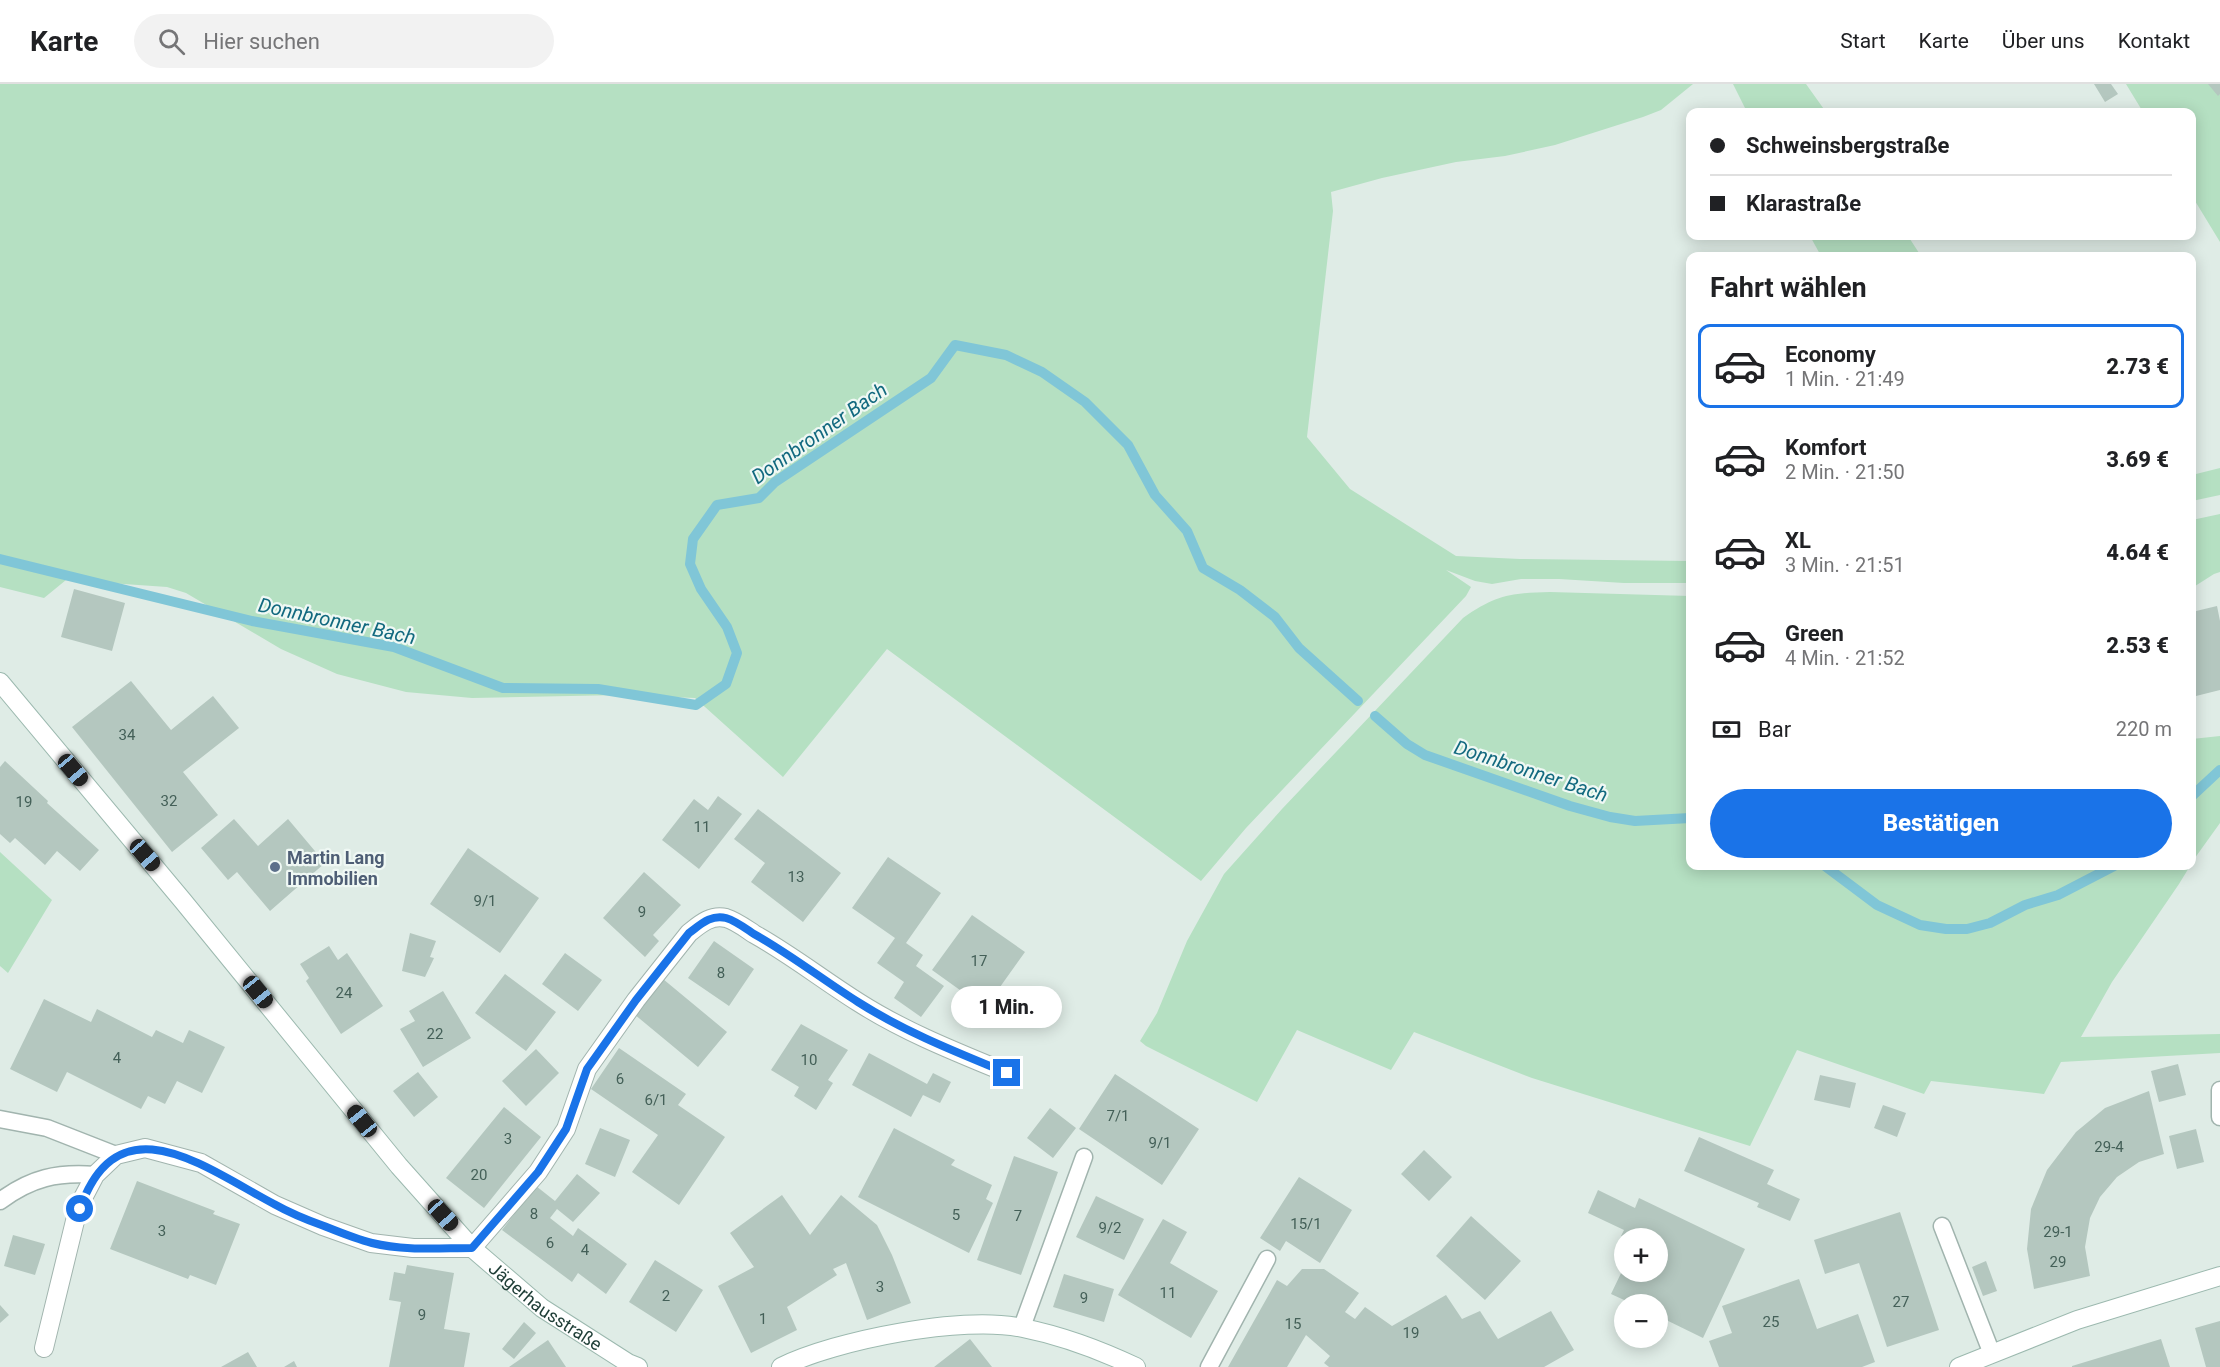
<!DOCTYPE html>
<html lang="de">
<meta charset="utf-8">
<style>
:root{--surface:#fff;--page:#f2f2f2;--text:#202124;--muted:#757577;--line:#e0e0e0;--accent:#1a73e8}
body{margin:0;font-family:Roboto,sans-serif;background:var(--page);color:var(--text);height:100vh;display:flex;flex-direction:column;font-size:22px;white-space:nowrap}
*{box-sizing:border-box;margin:0}
p{font-size:20px;color:var(--muted)}
.icon{flex:none;width:33px;height:33px;fill:none;stroke:currentColor;stroke-width:2;stroke-linecap:round;stroke-linejoin:round}
.map{position:relative;flex:1;overflow:hidden}
.sheet{position:absolute;left:1686px;top:168px;width:510px;height:618px;display:flex;flex-direction:column;background:var(--surface);border-radius:12px;box-shadow:0 3px 15px #0003}
.sheet>*{flex:none}
.hud{position:absolute;left:1686px;top:24px;width:510px;height:132px;border-radius:12px;box-shadow:0 3px 15px #0003;display:grid;align-content:center;height:132px;padding:0 24px;background:var(--surface)}
.buttons{position:absolute;left:1614px;top:1144px;display:grid;gap:12px}
.buttons a{display:grid;place-items:center;width:54px;height:54px;border-radius:50%;background:var(--surface);box-shadow:0 3px 15px #0003;font-size:30px}
.end{position:absolute;width:27px;height:27px;margin:-14px;border:8px solid #1a73e8;background:#fff;box-shadow:0 0 0 3px #fff}
.from{border-radius:50%}
.bubble{position:absolute;height:42px;border-radius:21px;background:var(--surface);box-shadow:0 3px 15px #0003;font-size:20px;font-weight:800;line-height:42px;text-align:center}
.car{position:absolute;width:18px;height:36px;margin:-18px -9px;border-radius:8px;box-shadow:0 0 4px 2px #0007;background:linear-gradient(#222 24%,#8ab4d8 0 40%,#222 0 76%,#8ab4d8 0 86%,#222 0)}
.hud b{display:flex;align-items:center;gap:21px;height:57px;font-size:22px}
.hud b+b{border-top:2px solid var(--line)}
.hud i{width:15px;height:15px;background:var(--text)}
ul{padding:0;list-style:none}
li{display:flex;align-items:center;gap:18px;height:84px;margin:0 12px 9px;padding:0 12px;border:3px solid transparent;border-radius:12px}
li div{flex:1}
li b{display:block;font-size:22px}
li em{font-style:normal;font-weight:800}
li.current{border-color:var(--accent)}
li>.icon{width:54px;height:54px;stroke-width:1.5}
h2{padding:0 24px;font-size:27px;line-height:72px}
.pay{display:flex;align-items:center;gap:15px;height:66px;padding:0 24px;font-size:22px}
.pay p{margin-inline-start:auto}
.button{display:flex;gap:12px;margin-top:auto;padding:12px 24px}
.button a{flex:1;height:69px;border-radius:36px;background:var(--accent);color:#fff;font-size:24px;font-weight:800;line-height:69px;text-align:center}
header{display:flex;align-items:center;gap:36px;box-sizing:border-box;height:84px;padding:0 30px;background:var(--surface);border-bottom:2px solid var(--line)}
header strong{font-size:28px}
nav{display:flex;gap:33px;margin-inline-start:auto;font-size:21px}
.search{width:420px;height:54px;background:var(--page);display:flex;align-items:center;gap:15px;box-sizing:border-box;padding:0 21px;border-radius:33px;color:var(--muted);font-size:22px}
.map>svg:first-child{display:block}
.green{fill:#b5e0c2}
.lines{fill:none;stroke-linecap:round;stroke-linejoin:round}
.stream{stroke:#80c6d7;stroke-width:10}
.building{fill:#b4c7bf}
.lane-casing{stroke:#a1b4ae;stroke-width:19}
.street-casing{stroke:#a1b4ae;stroke-width:20}
.secondary-casing{stroke:#9cb9af;stroke-width:20}
.lane{stroke:#fff;stroke-width:16}
.street{stroke:#fff;stroke-width:18}
.secondary{stroke:#fff;stroke-width:18}
.route{stroke:#1a73e8;stroke-width:8}
.service-dot{fill:#5c6f8a;stroke:#eff8f4;stroke-width:2}
.labels{text-anchor:middle;dominant-baseline:central;stroke-width:4.5;stroke-linejoin:round;paint-order:stroke}
.number-label{font-size:15px;fill:#446058}
.service-label{font-size:18px;font-weight:bold;fill:#4e5e75;stroke:#eff8f4;text-anchor:start}
.street-label{font-size:18px;fill:#1e3d36;stroke:#eff8f4}
.water-label{font-size:20px;font-style:italic;fill:#12697f;stroke:#eff8f4}
</style>
<header>
<strong>Karte</strong>
<div class="search"><svg class="icon" aria-label="search" viewBox="0 0 24 24"><circle cx="10" cy="10" r="6"/><path d="M15 15l6 6"/></svg>Hier suchen</div>
<nav><a>Start</a><a>Karte</a><a>Über uns</a><a>Kontakt</a></nav>
</header>
<div class="map">
<svg width="2220" height="1283" viewBox="0 0 2220 1283">
<rect width="100%" height="100%" fill="#dfece6"/>
<path class="green" d="M0 0H1693L1661 26 1643 33 1555 61 1505 72 1456 78 1382 94 1331 108 1333 127 1307 353 1350 405 1456 472 1520 475 1690 477V499H1624L1559 495H1521L1492 500 1475 497 1446 486 1471 503 1466 512 1246 744 1201 797 887 565 783 693 695 614 620 611 472 614 406 608 337 590 281 565 186 509 167 503 66 496 44 514 0 503Z
M1733 0H1806L1826 28H1747Z
M2126 0H2220V158L2192 112V28H2143Z
M1810 152H1908L1921 172H1821Z
M2220 384V411L2192 417V391Z
M2220 430V488L2214 490 2192 504V436Z
M1550 508 1690 512V782H2190L2179 800 2112 898 2081 953 2220 950V969L2061 978 2044 1010 1931 997 1924 1010 1797 966 1750 1062 1532 994 1414 948 1391 986 1297 946 1257 1018 1146 962 1140 957 1157 929 1187 857 1224 790 1282 725 1463 534C1496 511 1511 509 1550 508Z
M2220 652V739L2192 778V655Z
M0 768 52 816 8 889 0 882Z"/>
<g class="lines">
<path class="stream" d="M0 475 252 537 394 563 503 604 598 605 696 621 726 600 737 569 727 543 701 505 690 480 693 455 717 421 759 414 775 398 931 294 955 261 1006 271 1042 288 1085 318 1128 361 1155 411 1187 447 1203 484 1240 506 1275 533 1299 564 1358 617
M1375 632 1407 660 1425 671 1570 722 1610 733 1635 737 1690 734
M2192 712 2220 686
M1825 782 1877 821 1920 841 1946 845H1967L1990 839 2025 821 2058 811 2114 782"/>
</g>
<path class="building" d="M2094 0H2111L2118 10 2105 18Z
M2208 0H2220V10L2218 12Z
M74 505 125 519 112 567 61 553Z
M2217 522 2220 537V606L2192 613V528Z
M131 597 171 646 213 612 239 644 183 688 218 731 172 768 72 643Z
M5 677 48 717 47 719 99 766 80 787 57 767 45 781 15 754 10 759 0 750V683Z
M718 712 742 730 699 785 662 756 694 715 708 726Z
M758 725 841 789 803 838 751 798 765 779 734 755Z
M234 735 258 762 288 735 325 779 270 827 237 788 228 796 201 764Z
M468 764 539 814 500 869 430 820Z
M888 773 941 809 906 859 923 871 916 882 944 902 921 933 894 914 904 898 877 879 895 854 852 824Z
M644 788 681 821 653 851 659 857 645 873 603 834Z
M972 831 1025 868 985 924 932 886Z
M410 849 436 857 430 873 434 874 425 893 402 887Z
M714 857 754 885 729 922 688 894Z
M329 862 338 876 347 869 383 922 341 950 306 897 309 894 300 880Z
M565 869 602 896 578 927 542 900Z
M505 890 556 928 526 967 475 929Z
M663 895 727 948 698 983 634 930Z
M443 907 471 954 423 983 400 945 415 937 409 927Z
M44 915 91 938 97 925 152 953 156 946 183 959 189 946 225 963 202 1009 177 997 165 1020 148 1012 141 1025 67 988 57 1008 10 985Z
M801 940 848 966 828 996 833 999 816 1026 794 1012 799 1003 771 986Z
M619 964 686 1010 678 1021 725 1053 679 1121 632 1088 658 1051 591 1005Z
M536 965 559 989 526 1022 502 997Z
M869 969 927 1000 933 989 951 998 940 1019 923 1011 911 1033 852 1001Z
M2178 980 2186 1011 2159 1018 2151 987Z
M418 988 438 1013 414 1033 393 1007Z
M1115 990 1199 1045 1162 1101 1079 1045Z
M1820 991 1856 999 1850 1024 1814 1016Z
M2149 1007 2164 1070 2139 1078 2117 1093 2100 1113 2090 1134 2085 1163 2090 1192 2034 1205 2027 1165 2031 1125 2047 1086 2076 1048 2105 1024Z
M1883 1021 1906 1029 1897 1053 1874 1044Z
M504 1023 541 1053 484 1124 446 1094Z
M1050 1024 1076 1044 1053 1074 1027 1054Z
M600 1044 630 1056 615 1093 585 1080Z
M894 1044 955 1076 951 1081 992 1101 986 1115 993 1119 969 1169 858 1113Z
M2196 1045 2204 1078 2177 1085 2169 1052Z
M1699 1053 1774 1086 1767 1100 1800 1115 1790 1137 1757 1123 1759 1119 1684 1087Z
M1424 1066 1452 1093 1429 1117 1401 1090Z
M1014 1072 1058 1088 1021 1191 977 1176Z
M577 1090 600 1109 573 1138 557 1125 550 1134 573 1152 578 1144 627 1180 606 1210 578 1189 572 1198 502 1146 536 1102 555 1117Z
M1299 1093 1352 1126 1320 1179 1286 1157 1280 1167 1260 1154Z
M137 1097 215 1127 213 1130 240 1140 216 1201 190 1191 188 1195 110 1165Z
M1598 1106 1635 1124 1639 1114 1745 1165 1703 1254 1658 1232V1221H1635L1611 1210 1624 1183V1188H1658V1155H1627L1621 1152 1624 1146 1588 1129Z
M782 1111 810 1151 841 1111 877 1141 892 1171 911 1219 867 1236 846 1179 833 1185 837 1191 787 1223 797 1246 751 1269 718 1202 754 1183 730 1149Z
M1096 1112 1144 1135 1124 1176 1076 1153Z
M1900 1128 1939 1246 1887 1263 1859 1179 1825 1190 1814 1156Z
M1471 1132 1521 1177 1485 1216 1436 1172Z
M1163 1135 1187 1148 1170 1179 1218 1207 1191 1254 1118 1211Z
M13 1151 45 1160 35 1191 4 1182Z
M655 1176 703 1206 676 1248 629 1218Z
M1986 1177 1997 1207 1983 1212 1972 1183Z
M407 1181 454 1189 444 1245 470 1249 464 1283H389L401 1218 389 1216 394 1188 405 1190Z
M1302 1185H1324L1359 1209 1345 1228 1355 1235 1365 1223 1392 1242 1446 1211 1462 1235 1480 1227 1498 1255 1551 1227 1574 1266 1544 1283H1329L1324 1279 1330 1272 1306 1251 1287 1283H1228L1277 1196 1287 1202Z
M1064 1190 1114 1205 1104 1238 1053 1223Z
M1799 1195 1817 1245 1858 1230 1875 1278 1862 1283H1719L1709 1257 1732 1249 1722 1222Z
M0 1221 9 1231 0 1239Z
M2220 1237V1283H2206L2195 1244Z
M524 1238 536 1249 514 1275 502 1265Z
M970 1255 992 1283H934Z
M2161 1255 2170 1283H2072V1282Z
M548 1256 566 1283H509Z
M248 1268 257 1283H221Z
M294 1277 297 1283H284Z"/>
<g class="lines">
<defs>
<path id="lane" d="M2220 1006V1033
M0 1035 47 1044 116 1071
M0 1117C31 1094 57 1088 95 1091
M1942 1142 1992 1270
M1022 1243 1084 1073
M1209 1283 1267 1175"/>
<path id="street" d="M44 1264 75 1137 84 1112 95 1091 116 1071 145 1064 201 1079 275 1121 323 1142 371 1159 413 1164H472L538 1088 566 1045 587 985 636 916 689 849C699 841 711 830 726 834 736 837 745 844 754 850 790 870 823 896 858 918 905 948 956 968 1007 989"/>
<g id="secondary">
<path id="s1" d="M0 598 183 817 399 1082 472 1164 542 1224 628 1279 638 1283"/>
<path d="M781 1283C836 1256 963 1231 1023 1244 1063 1252 1100 1266 1136 1283"/>
<path d="M1959 1283 2077 1236 2220 1192"/>
</g>
</defs>
<use href="#lane" class="lane-casing"/>
<use href="#street" class="street-casing"/>
<use href="#secondary" class="secondary-casing"/>
<use href="#lane" class="lane"/>
<use href="#street" class="street"/>
<use href="#secondary" class="secondary"/>
</g>
<g class="lines">
<path class="route" d="M80 1125C118 1014 207 1085 274 1120 290 1129 307 1136 324 1142 339 1148 356 1155 372 1159 404 1167 439 1164 472 1164L538 1088 566 1045 587 985 636 916 689 849C700 841 711 830 726 834 736 837 745 844 754 850 790 870 823 896 858 918 905 948 956 968 1007 989"/>
</g>
<circle class="service-dot" cx="275" cy="783" r="6"/>
<g class="labels">
<g class="number-label">
<text x="127" y="651">34</text>
<text x="169" y="717">32</text>
<text x="24" y="718">19</text>
<text x="702" y="743">11</text>
<text x="796" y="793">13</text>
<text x="485" y="817">9/1</text>
<text x="642" y="828">9</text>
<text x="979" y="877">17</text>
<text x="721" y="889">8</text>
<text x="344" y="909">24</text>
<text x="435" y="950">22</text>
<text x="117" y="974">4</text>
<text x="809" y="976">10</text>
<text x="620" y="995">6</text>
<text x="656" y="1016">6/1</text>
<text x="1118" y="1032">7/1</text>
<text x="508" y="1055">3</text>
<text x="1160" y="1059">9/1</text>
<text x="2109" y="1063">29-4</text>
<text x="479" y="1091">20</text>
<text x="534" y="1130">8</text>
<text x="956" y="1131">5</text>
<text x="1018" y="1132">7</text>
<text x="1306" y="1140">15/1</text>
<text x="1110" y="1144">9/2</text>
<text x="162" y="1147">3</text>
<text x="2058" y="1148">29-1</text>
<text x="550" y="1159">6</text>
<text x="585" y="1166">4</text>
<text x="2058" y="1178">29</text>
<text x="880" y="1203">3</text>
<text x="1168" y="1209">11</text>
<text x="666" y="1212">2</text>
<text x="1084" y="1214">9</text>
<text x="1901" y="1218">27</text>
<text x="422" y="1231">9</text>
<text x="763" y="1235">1</text>
<text x="1771" y="1238">25</text>
<text x="1293" y="1240">15</text>
<text x="1411" y="1249">19</text>
</g>
<g class="service-label">
<text x="287" y="773">Martin Lang<tspan x="287" dy="21">Immobilien</tspan></text>
</g>
<g class="street-label">
<text stroke="none"><textPath href="#s1" startOffset="831">Jägerhausstraße</textPath></text>
</g>
<g class="water-label">
<text transform="translate(819 349) rotate(-35)">Donnbronner Bach</text>
<text transform="translate(337 537) rotate(12)">Donnbronner Bach</text>
<text transform="translate(1531 687) rotate(18)">Donnbronner Bach</text>
</g>
</g>
</svg>
<div class="buttons">
<a>+</a>
<a>−</a>
</div>
<i class="end from" style="left:80px;top:1125px"></i>
<i class="end" style="left:1007px;top:989px"></i>
<div class="bubble" style="left:951px;top:902px;width:111px">1 Min.</div>
<i class="car" style="left:73px;top:686px;rotate:140deg"></i>
<i class="car" style="left:145px;top:771px;rotate:139deg"></i>
<i class="car" style="left:258px;top:908px;rotate:141deg"></i>
<i class="car" style="left:362px;top:1037px;rotate:321deg"></i>
<i class="car" style="left:443px;top:1131px;rotate:138deg"></i>
<div class="hud">
<b><i class="from"></i>Schweinsbergstraße</b>
<b><i></i>Klarastraße</b>
</div>
<section class="sheet">
<h2>Fahrt wählen</h2>
<ul>
<li class="current"><svg class="icon" aria-label="car" viewBox="0 0 24 24"><path d="M5 17H2v-5l4-1 3-4h7l3 4 3 1v5h-3M9 17h6M6 11h13"/><circle cx="7" cy="17" r="2"/><circle cx="17" cy="17" r="2"/></svg><div><b>Economy</b><p>1 Min. · 21:49</p></div><em>2.73 €</em></li>
<li><svg class="icon" aria-label="car" viewBox="0 0 24 24"><path d="M5 17H2v-5l4-1 3-4h7l3 4 3 1v5h-3M9 17h6M6 11h13"/><circle cx="7" cy="17" r="2"/><circle cx="17" cy="17" r="2"/></svg><div><b>Komfort</b><p>2 Min. · 21:50</p></div><em>3.69 €</em></li>
<li><svg class="icon" aria-label="car" viewBox="0 0 24 24"><path d="M5 17H2v-5l4-1 3-4h7l3 4 3 1v5h-3M9 17h6M6 11h13"/><circle cx="7" cy="17" r="2"/><circle cx="17" cy="17" r="2"/></svg><div><b>XL</b><p>3 Min. · 21:51</p></div><em>4.64 €</em></li>
<li><svg class="icon" aria-label="car" viewBox="0 0 24 24"><path d="M5 17H2v-5l4-1 3-4h7l3 4 3 1v5h-3M9 17h6M6 11h13"/><circle cx="7" cy="17" r="2"/><circle cx="17" cy="17" r="2"/></svg><div><b>Green</b><p>4 Min. · 21:52</p></div><em>2.53 €</em></li>
</ul>
<div class="pay"><svg class="icon" aria-label="cash" viewBox="0 0 24 24"><path d="M3 7h18v10H3z"/><circle cx="12" cy="12" r="2"/></svg>Bar<p>220 m</p></div>
<div class="button"><a>Bestätigen</a></div>
</section>
</div>
